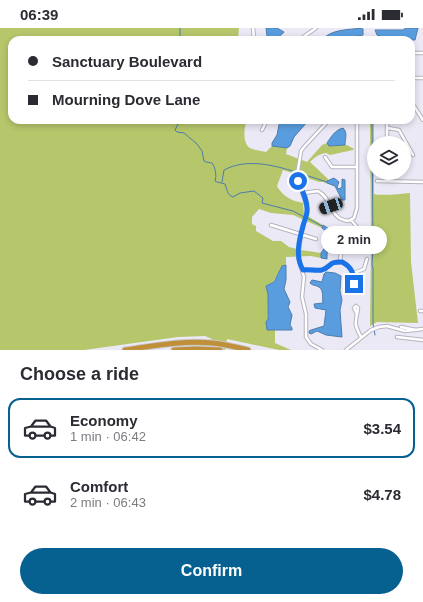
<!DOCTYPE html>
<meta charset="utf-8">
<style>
:root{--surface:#fff;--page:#f2f2f3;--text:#2b2b33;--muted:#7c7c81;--line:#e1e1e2;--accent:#066191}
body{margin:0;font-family:Arial,sans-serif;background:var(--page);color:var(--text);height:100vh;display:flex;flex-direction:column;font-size:15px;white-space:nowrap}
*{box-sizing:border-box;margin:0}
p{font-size:13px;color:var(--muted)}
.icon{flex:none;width:22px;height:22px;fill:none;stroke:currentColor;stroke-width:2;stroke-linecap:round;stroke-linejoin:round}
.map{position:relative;height:322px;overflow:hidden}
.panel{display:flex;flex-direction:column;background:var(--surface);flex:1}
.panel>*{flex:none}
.guide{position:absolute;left:8px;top:8px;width:407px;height:88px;border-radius:12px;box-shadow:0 2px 6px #0003;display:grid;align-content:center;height:88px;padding:0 20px;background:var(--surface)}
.fabs{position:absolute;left:367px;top:108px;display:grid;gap:8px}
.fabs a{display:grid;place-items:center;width:44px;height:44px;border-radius:50%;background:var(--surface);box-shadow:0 2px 6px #0003;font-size:20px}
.end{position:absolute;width:18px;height:18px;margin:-9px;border:5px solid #1a73e8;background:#fff;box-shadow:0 0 0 2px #fff}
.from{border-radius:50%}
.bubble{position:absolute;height:28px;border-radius:14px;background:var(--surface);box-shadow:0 2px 6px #0003;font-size:13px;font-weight:800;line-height:28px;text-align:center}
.car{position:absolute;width:12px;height:24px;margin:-12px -6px;border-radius:5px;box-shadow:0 0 3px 1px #0007;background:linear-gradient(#222 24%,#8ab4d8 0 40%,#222 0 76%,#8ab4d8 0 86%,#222 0)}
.guide b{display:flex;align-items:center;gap:14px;height:38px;font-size:15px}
.guide b+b{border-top:1px solid var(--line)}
.guide i{width:10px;height:10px;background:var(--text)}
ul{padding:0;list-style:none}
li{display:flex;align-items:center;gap:12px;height:60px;margin:0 8px 6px;padding:0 12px;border:2px solid transparent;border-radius:12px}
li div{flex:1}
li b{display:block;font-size:15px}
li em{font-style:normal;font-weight:800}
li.on{border-color:var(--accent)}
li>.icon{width:36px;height:36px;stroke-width:1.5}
h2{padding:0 20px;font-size:18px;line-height:48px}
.cta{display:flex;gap:8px;margin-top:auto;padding:8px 20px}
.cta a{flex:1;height:46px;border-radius:24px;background:var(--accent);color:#fff;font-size:16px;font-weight:800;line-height:46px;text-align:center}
.status{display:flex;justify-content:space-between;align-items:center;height:28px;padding:0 20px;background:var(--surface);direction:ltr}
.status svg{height:11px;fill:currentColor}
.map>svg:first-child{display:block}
.green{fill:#b6c66b}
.water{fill:#599ddf;stroke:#4d7dac}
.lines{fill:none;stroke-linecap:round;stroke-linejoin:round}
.stream{stroke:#4d7dac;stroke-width:1}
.minor-casing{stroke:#b5b3bf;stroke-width:4.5}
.motorway-casing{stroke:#cac9cb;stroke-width:7}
.minor{stroke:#fff;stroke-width:2.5}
.motorway{stroke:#c08f39;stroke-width:5}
.route{stroke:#1a73e8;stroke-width:5}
</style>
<div class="status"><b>06:39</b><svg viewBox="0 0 49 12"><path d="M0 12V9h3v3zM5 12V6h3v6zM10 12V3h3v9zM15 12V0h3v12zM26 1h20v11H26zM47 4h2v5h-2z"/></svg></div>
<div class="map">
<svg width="423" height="322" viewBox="0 0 423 322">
<rect width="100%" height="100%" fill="#ebe9f6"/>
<path class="green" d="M0 0H239L238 12H12V92H247C244 99 242 115 250 120 254 122 262 123 266 124L272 118 287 120 286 126 307 134 322 117 327 115 329 118 347 117 354 121 353 122 330 127 326 125C319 126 315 129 310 134L328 151 326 156 324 154H319L283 142 277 158C282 168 292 173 303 175L304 186 323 197 322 200 293 187 271 185 259 181 252 189V196L256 198V203L273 213H281L289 219 301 222 321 225V230L311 228 286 229V237L282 238 273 254 266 258 268 266 267 302H275V315L291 322H279L227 311 225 322H210L212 311 205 308 178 309 84 322H0Z
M370 92H374V166C382 168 400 166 410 165L411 234 418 295 377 294 370 298 371 218 373 217 371 215Z"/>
<path class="water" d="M266 0H277L284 4C280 10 273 10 267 8Z
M361 0 363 1V7L336 12H322C331 1 348 2 361 0Z
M406 0H418L415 12H392L377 7 375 2H403Z
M280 92H306L308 93 294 109 290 118 287 120 272 118V115L277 107Z
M343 100C348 105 345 111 345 117L329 118 327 115C331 109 335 102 343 100Z
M334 150 339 154 337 159 339 161 342 159V151L345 152V172H342L335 158 327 155V153Z
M323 197 337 206 344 204C347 207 353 214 357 214 364 214 367 213 373 217H362L357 222 352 221 350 214 334 209 322 200Z
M323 211 332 214C332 218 330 218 328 221 327 224 327 227 327 231L321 230V225L326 218 323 214Z
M286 237V252L284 261 290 274 288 279 292 287 290 297 292 300V302H267L266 294 268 291V266L266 258 274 254 282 238Z
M326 244 335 245 341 248 340 263 342 272 340 282 342 309 326 307 317 303 311 306 309 305V303L311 302 324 298 326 282 315 280 314 276 323 275C322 270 324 262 319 259 316 257 313 258 310 255L312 252 322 254 324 246Z"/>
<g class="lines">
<path class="stream" d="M371 10V12
M177 12 180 8V0
M180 92 175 102 177 104 184 105 197 116 202 123 204 133C205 134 211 135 212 135 215 138 217 148 215 153L217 154 225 156C227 161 227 167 233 169L240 165 254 163 263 170 262 175 293 183 304 189
M372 92 373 217 372 237 373 240V296L375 307
M299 145 327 154
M222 154 224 142C247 130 273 137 296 144
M307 190 322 198"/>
<defs>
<path id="minor" d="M253 0 254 12
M299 12 316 0
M411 25H423
M411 50H423
M411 76 414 78 423 92
M387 92V115
M388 100 399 102 413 127
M262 102 267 92
M325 129 332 139H357
M377 153 423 154
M387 153V145
M303 165 318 163C333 171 329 191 348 193L354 190 357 180V92
M323 181 331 178
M351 192 357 199
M271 197 316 211
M340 234 341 225
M303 242H322L332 235 342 234C352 239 354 246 354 256
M354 245 364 241 367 231
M420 283H423
M357 286 354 280 356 278 358 280C356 295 353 294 361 309
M401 299 416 302
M397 309 423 312
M322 322 311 316 306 309V286L302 269 304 249 298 229 301 207 307 184V179L297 148 301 123 304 119 329 92
M346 322 371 302 379 299 387 298 405 303 423 301"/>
<path id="motorway" d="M125 322C153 318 183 312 212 315 224 316 236 319 248 322
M174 322 197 321 220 322"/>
</defs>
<use href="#minor" class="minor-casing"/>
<use href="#motorway" class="motorway-casing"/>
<use href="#minor" class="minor"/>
<use href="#motorway" class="motorway"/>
</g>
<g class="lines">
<path class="route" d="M298 153C302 162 308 173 307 183 307 188 304 193 303 198 299 212 295 229 303 242 309 241 316 243 322 242 331 239 329 233 342 234 352 239 354 246 354 256"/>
</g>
</svg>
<div class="fabs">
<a><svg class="icon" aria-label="layers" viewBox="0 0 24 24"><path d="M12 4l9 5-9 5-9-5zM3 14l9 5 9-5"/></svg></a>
</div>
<i class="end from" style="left:298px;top:153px"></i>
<i class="end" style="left:354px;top:256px"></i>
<div class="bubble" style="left:321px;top:198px;width:66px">2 min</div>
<i class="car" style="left:331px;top:178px;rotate:251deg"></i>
<div class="guide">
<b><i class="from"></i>Sanctuary Boulevard</b>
<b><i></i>Mourning Dove Lane</b>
</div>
</div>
<section class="panel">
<h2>Choose a ride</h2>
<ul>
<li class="on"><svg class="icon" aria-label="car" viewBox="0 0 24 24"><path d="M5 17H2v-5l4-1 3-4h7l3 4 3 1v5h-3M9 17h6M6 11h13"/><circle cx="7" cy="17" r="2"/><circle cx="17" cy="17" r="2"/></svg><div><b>Economy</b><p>1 min · 06:42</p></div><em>$3.54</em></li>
<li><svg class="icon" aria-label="car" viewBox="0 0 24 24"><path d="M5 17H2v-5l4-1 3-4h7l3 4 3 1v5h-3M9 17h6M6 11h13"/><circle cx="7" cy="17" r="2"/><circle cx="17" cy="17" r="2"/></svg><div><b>Comfort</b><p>2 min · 06:43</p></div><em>$4.78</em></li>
</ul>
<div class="cta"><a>Confirm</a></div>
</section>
